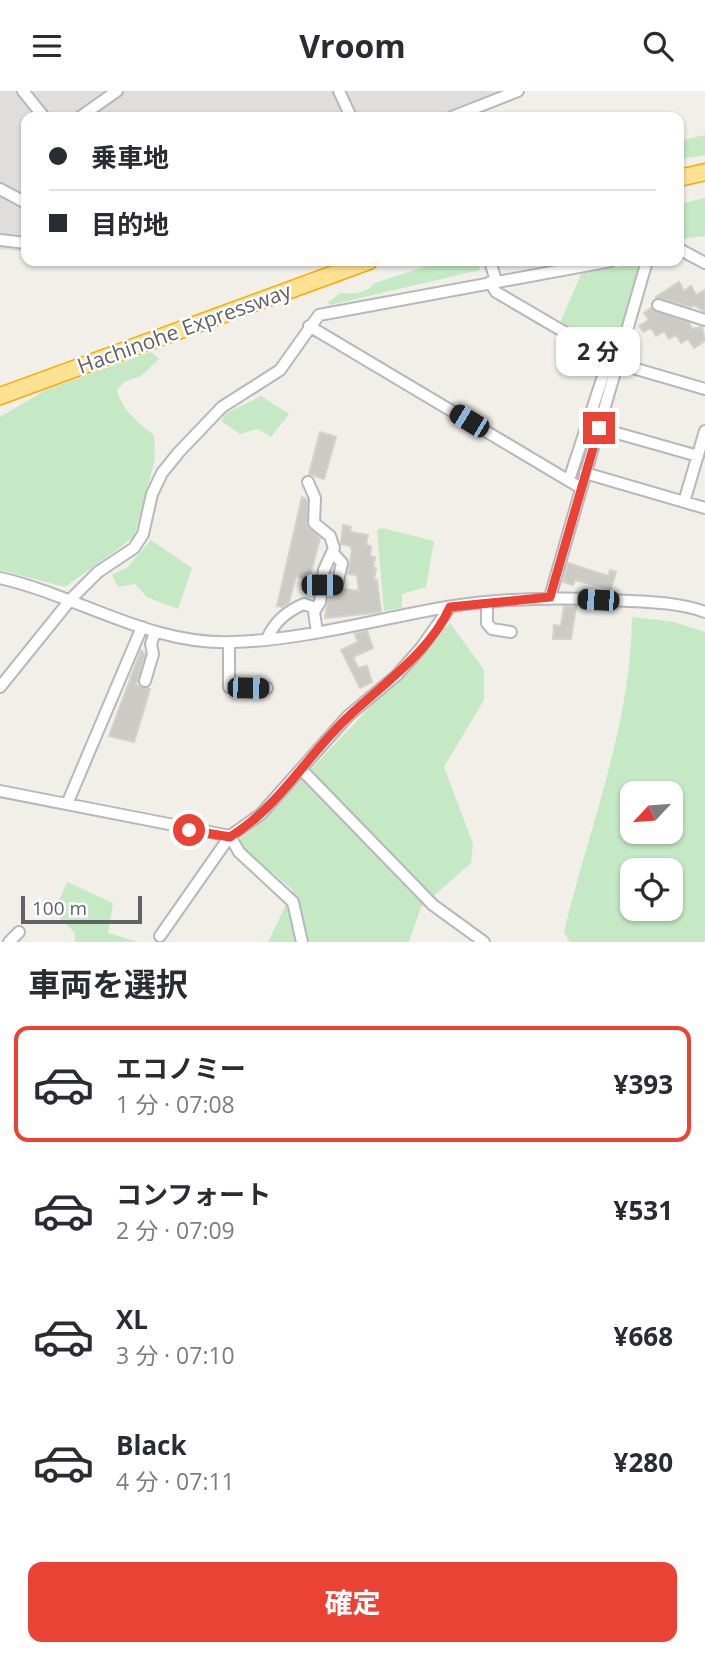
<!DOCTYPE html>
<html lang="ja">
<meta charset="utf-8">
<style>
:root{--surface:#fff;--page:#f7f7f7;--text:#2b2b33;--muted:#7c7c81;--line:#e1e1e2;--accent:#ea4335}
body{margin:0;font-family:"Open Sans","Noto Sans JP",sans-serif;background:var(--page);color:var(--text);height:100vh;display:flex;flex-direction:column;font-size:26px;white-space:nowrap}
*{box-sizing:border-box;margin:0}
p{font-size:23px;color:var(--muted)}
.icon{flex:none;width:38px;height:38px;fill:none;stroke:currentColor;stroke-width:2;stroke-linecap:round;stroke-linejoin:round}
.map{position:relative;height:851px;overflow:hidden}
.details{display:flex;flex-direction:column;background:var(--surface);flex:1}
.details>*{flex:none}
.top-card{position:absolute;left:21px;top:21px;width:663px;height:154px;border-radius:14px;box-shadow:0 2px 5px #0004;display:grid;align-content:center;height:154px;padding:0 28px;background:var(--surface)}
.needle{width:46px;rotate:244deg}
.fabs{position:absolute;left:620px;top:690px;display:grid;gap:14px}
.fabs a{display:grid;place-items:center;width:63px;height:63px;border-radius:14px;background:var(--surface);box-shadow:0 2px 5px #0004;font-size:35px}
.scale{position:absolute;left:21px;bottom:18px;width:121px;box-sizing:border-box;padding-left:7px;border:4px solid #5f6368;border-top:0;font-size:19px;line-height:24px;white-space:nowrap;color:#5f6368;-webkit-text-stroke:5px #fff;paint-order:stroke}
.end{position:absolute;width:32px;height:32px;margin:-16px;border:9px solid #ea4335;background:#fff;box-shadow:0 0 0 4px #fff}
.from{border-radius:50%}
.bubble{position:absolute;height:49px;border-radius:14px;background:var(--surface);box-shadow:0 2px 5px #0004;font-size:23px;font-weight:700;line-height:49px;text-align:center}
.car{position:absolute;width:21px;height:42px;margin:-21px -10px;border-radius:9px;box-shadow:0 0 5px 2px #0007;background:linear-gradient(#222 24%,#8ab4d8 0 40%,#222 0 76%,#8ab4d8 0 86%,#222 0)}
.top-card b{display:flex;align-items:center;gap:24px;height:66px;font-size:26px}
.top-card b+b{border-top:2px solid var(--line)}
.top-card i{width:18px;height:18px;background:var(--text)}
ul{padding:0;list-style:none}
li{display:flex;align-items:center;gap:21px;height:116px;margin:0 14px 10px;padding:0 14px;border:4px solid transparent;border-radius:14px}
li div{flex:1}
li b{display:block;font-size:26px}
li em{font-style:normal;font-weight:700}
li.active{border-color:var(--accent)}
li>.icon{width:63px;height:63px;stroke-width:1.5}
h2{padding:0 28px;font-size:32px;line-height:84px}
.button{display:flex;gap:14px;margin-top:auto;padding:14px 28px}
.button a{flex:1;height:80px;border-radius:14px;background:var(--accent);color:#fff;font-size:28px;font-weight:700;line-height:80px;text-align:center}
header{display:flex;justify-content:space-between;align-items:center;height:91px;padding:0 28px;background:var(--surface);font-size:32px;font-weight:700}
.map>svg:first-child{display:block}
.industrial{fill:#e0deda}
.green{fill:#c5e8c5;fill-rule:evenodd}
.building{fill:#cccac5;stroke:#d6d1c6;stroke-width:2}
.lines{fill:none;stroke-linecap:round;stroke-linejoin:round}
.minor-casing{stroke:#b5b8bc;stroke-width:14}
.highway-casing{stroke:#f9ab00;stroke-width:19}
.minor{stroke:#fff;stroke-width:10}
.highway{stroke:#fde293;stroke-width:16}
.route{stroke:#ea4335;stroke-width:9}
.labels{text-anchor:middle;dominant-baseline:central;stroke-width:5;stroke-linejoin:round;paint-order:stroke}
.street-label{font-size:21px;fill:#5f6368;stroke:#fff}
</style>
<header><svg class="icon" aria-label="menu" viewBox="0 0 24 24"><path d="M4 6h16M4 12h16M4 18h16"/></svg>Vroom<svg class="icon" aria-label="search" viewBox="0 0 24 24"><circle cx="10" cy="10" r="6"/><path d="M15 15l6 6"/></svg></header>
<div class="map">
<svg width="705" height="851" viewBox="0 0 705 851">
<rect width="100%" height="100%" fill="#f1efe8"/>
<path class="industrial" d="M0 0H502L439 26H26V161L0 158Z"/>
<path class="green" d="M705 44V64L679 68V50Z
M705 107V145L679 148V113Z
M443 170H478L480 179 330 214 328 211 341 202C356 203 365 203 375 192Z
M633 173 639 179 616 262 612 264 560 232 581 183Z
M151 261 159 268 141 285 124 291 117 299C122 319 138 332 154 344L155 368 134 446 65 496 0 479V326L46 299Z
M261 305 289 323 271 346 258 338 240 343 221 330 225 323Z
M382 437 434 450 426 496 402 503V517L384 520 377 439Z
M151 449 192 477 178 518 147 506 135 493 118 496 112 484 128 476Z
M632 526 674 531 705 541V851H570L564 841C589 736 631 635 632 526ZM632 702H670V740H632ZM632 779H670V817H632Z
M450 532 484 579V609L444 676 473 753 471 772 421 816 409 851H268L293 799 236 751 258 734Z
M67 791 113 812 108 842 138 851H75V842L54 821Z"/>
<path class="building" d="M679 191 684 200 691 195 696 204 705 199V221L694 214 691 216 656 206Z
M651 217 689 232 692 238 702 236 705 250 694 257 688 248 681 252 676 244 669 248 664 240 656 245 651 237 643 241 639 235 649 229 644 222Z
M320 341 336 346 324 388 309 383Z
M302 406 307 409V435L320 447 309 489 296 485 289 511 282 516 277 515Z
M343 434 351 436 350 441 368 444 366 454 371 455 370 465 375 466 373 477H376L374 489H377L381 521 325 527 329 504 344 498 359 500 357 484 348 483 352 460 351 455 341 453Z
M568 472 608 485 610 479 616 481 611 498 575 489 573 494 563 491Z
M564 515 576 516 571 548H553L554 534 561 535Z
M367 540 373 557 353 566 358 577 367 575 372 591 360 597 341 559 358 551 355 543Z
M141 559 145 563 136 594 150 598 134 651 109 645Z"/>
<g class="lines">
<defs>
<path id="minor" d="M23 0 44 26
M339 0 351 26
M80 26 117 0
M452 26 518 0
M0 98 26 112
M0 149 26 152
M679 158 705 172
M490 170 496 190
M490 191 496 201 619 273 705 298
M658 214 705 229
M309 235 581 397
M599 337 698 365
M585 382 705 417
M569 389 609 267
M308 391 315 407 314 432 330 445 334 457 324 479 320 511 314 521 317 541
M684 411 705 340
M0 487C79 505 151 555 233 551 305 549 376 528 447 516 502 507 555 506 611 509 642 511 675 510 705 521
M322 494H337L342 472 334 463
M550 506 647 170
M487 511V532L492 538 511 541
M267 548C274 531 287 520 304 513L315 517
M229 551V596L267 597
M145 590 153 563 151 553 155 541
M0 596 71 508 98 481 134 457 143 443 152 403 162 382 179 361 222 316 280 279 319 224 611 170
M301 678 433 814 484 851
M0 700 230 745
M67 713 142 536
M230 745 239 761 293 811 302 851
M160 845 230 745 261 723 348 625 397 584 421 557 450 516
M9 851 19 841"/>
<path id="highway" d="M679 87 705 81
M0 305 369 170"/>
</defs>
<use href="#minor" class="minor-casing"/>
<use href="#highway" class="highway-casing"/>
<use href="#minor" class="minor"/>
<use href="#highway" class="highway"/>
</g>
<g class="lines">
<path class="route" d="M189 739 230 746C280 715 307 664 349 625 384 592 430 561 450 516L550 506 599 337"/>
</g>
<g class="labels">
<g class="street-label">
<text transform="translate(184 237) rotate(-20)">Hachinohe Expressway</text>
</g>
</g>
</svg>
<div class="fabs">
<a><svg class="needle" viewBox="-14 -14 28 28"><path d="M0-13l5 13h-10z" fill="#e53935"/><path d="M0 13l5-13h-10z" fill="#7c7c81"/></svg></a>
<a><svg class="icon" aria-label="locate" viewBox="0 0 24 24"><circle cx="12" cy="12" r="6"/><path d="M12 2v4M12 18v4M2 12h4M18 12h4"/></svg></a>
</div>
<div class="scale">100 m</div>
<i class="end from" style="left:189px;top:739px"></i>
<i class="end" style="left:599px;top:337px"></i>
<div class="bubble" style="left:556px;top:236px;width:84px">2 分</div>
<i class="car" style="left:469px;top:330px;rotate:301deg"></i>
<i class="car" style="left:322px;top:494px;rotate:90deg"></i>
<i class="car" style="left:598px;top:509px;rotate:273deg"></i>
<i class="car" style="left:248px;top:597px;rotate:91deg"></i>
<div class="top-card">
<b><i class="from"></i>乗車地</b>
<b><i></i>目的地</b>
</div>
</div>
<section class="details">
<h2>車両を選択</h2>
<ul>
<li class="active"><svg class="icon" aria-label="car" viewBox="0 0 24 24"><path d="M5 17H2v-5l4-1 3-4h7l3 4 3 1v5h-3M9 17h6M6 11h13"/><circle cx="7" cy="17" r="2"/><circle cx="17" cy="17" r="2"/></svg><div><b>エコノミー</b><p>1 分 · 07:08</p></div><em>¥393</em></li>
<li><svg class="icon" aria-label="car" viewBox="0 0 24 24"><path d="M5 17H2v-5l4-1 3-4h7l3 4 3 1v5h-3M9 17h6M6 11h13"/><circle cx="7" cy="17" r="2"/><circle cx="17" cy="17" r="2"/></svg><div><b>コンフォート</b><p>2 分 · 07:09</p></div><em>¥531</em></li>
<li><svg class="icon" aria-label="car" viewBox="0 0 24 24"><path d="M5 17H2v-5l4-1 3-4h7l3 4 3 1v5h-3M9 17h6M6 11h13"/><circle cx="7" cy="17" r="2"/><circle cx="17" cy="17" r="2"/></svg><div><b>XL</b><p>3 分 · 07:10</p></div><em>¥668</em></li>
<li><svg class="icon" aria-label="car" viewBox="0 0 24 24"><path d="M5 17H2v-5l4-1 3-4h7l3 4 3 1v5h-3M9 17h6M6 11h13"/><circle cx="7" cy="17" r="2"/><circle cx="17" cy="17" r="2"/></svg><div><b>Black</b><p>4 分 · 07:11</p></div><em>¥280</em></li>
</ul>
<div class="button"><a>確定</a></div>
</section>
